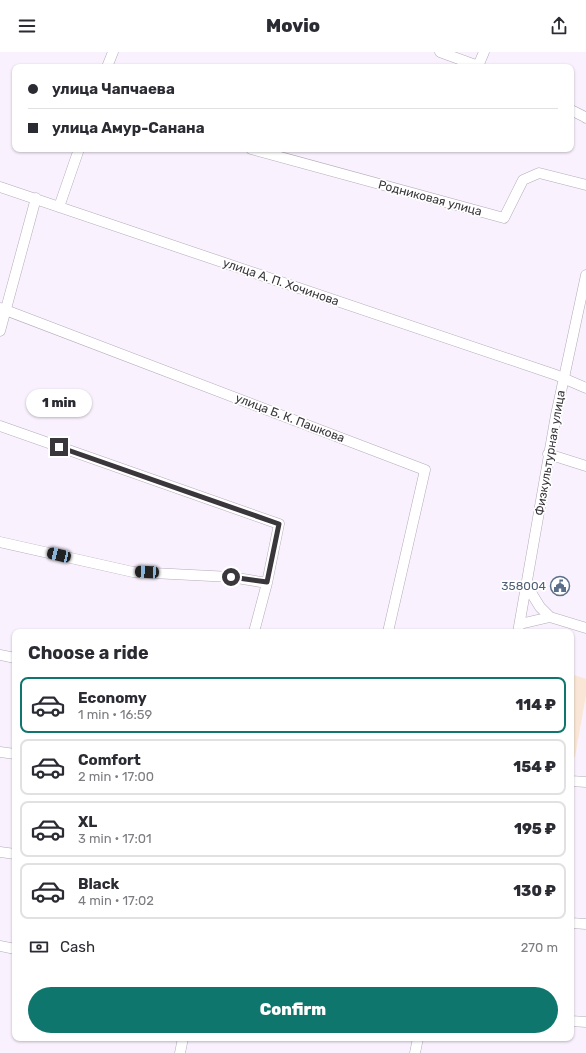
<!DOCTYPE html>
<meta charset="utf-8">
<style>
:root{--surface:#fff;--page:#f2f2f3;--text:#2b2b33;--muted:#7c7c81;--line:#e1e1e2;--accent:#0f766e}
body{margin:0;font-family:Rubik,sans-serif;background:var(--page);color:var(--text);height:100vh;display:flex;flex-direction:column;font-size:15px;white-space:nowrap}
*{box-sizing:border-box;margin:0}
p{font-size:13px;color:var(--muted)}
.icon{flex:none;width:22px;height:22px;fill:none;stroke:currentColor;stroke-width:2;stroke-linecap:round;stroke-linejoin:round}
.map{position:relative;flex:1;overflow:hidden}
.sheet{position:absolute;left:12px;top:577px;width:562px;height:412px;display:flex;flex-direction:column;background:var(--surface);border-radius:8px;box-shadow:0 1px 3px #0004}
.sheet>*{flex:none}
.banner{position:absolute;left:12px;top:12px;width:562px;height:88px;border-radius:8px;box-shadow:0 1px 3px #0004;display:grid;align-content:center;height:88px;padding:0 16px;background:var(--surface)}
.end{position:absolute;width:18px;height:18px;margin:-9px;border:5px solid #3a363c;background:#fff;box-shadow:0 0 0 2px #fff}
.from{border-radius:50%}
.bubble{position:absolute;height:28px;border-radius:14px;background:var(--surface);box-shadow:0 1px 3px #0004;font-size:13px;font-weight:800;line-height:28px;text-align:center}
.car{position:absolute;width:12px;height:24px;margin:-12px -6px;border-radius:5px;box-shadow:0 0 3px 1px #0007;background:linear-gradient(#222 24%,#8ab4d8 0 40%,#222 0 76%,#8ab4d8 0 86%,#222 0)}
.banner b{display:flex;align-items:center;gap:14px;height:38px;font-size:15px}
.banner b+b{border-top:1px solid var(--line)}
.banner i{width:10px;height:10px;background:var(--text)}
ul{padding:0;list-style:none}
li{display:flex;align-items:center;gap:12px;height:56px;margin:0 8px 6px;padding:0 8px;border:2px solid var(--line);border-radius:8px}
li div{flex:1}
li b{display:block;font-size:15px}
li em{font-style:normal;font-weight:800}
li.selected{border-color:var(--accent)}
li>.icon{width:36px;height:36px;stroke-width:1.5}
h2{padding:0 16px;font-size:18px;line-height:48px}
.pay{display:flex;align-items:center;gap:10px;height:44px;padding:0 16px;font-size:15px}
.pay p{margin-inline-start:auto}
.primary-button{display:flex;gap:8px;margin-top:auto;padding:8px 16px}
.primary-button a{flex:1;height:46px;border-radius:24px;background:var(--accent);color:#fff;font-size:16px;font-weight:800;line-height:46px;text-align:center}
header{display:flex;justify-content:space-between;align-items:center;height:52px;padding:0 16px;background:var(--surface);font-size:18px;font-weight:800}
.map>svg:first-child{display:block}
.commercial{fill:#fae6d6}
.lines{fill:none;stroke-linecap:round;stroke-linejoin:round}
.minor-casing{stroke:#b5abba;stroke-width:11}
.minor{stroke:#fff;stroke-width:10}
.route{stroke:#3a363c;stroke-width:5}
.labels{text-anchor:middle;dominant-baseline:central;stroke-width:3.5;stroke-linejoin:round;paint-order:stroke}
.street-label{font-size:12px;fill:#3a363c;stroke:#fff}
.service-label{font-size:12px;fill:#4e5e75;stroke:#fff;text-anchor:end}
</style>
<header><svg class="icon" aria-label="menu" viewBox="0 0 24 24"><path d="M4 6h16M4 12h16M4 18h16"/></svg>Movio<svg class="icon" aria-label="share" viewBox="0 0 24 24"><path d="M12 15V3M7 8l5-5 5 5M5 13v7h14v-7"/></svg></header>
<div class="map">
<svg width="586" height="1001" viewBox="0 0 586 1001">
<rect width="100%" height="100%" fill="#f9f1fd"/>
<path class="commercial" d="M571 622 586 627V643L575 705 571 704Z"/>
<g class="lines">
<defs>
<path id="minor" d="M440 0 481 15
M478 14 484 0
M107 15 113 0
M571 58 585 65 586 66
M251 97 504 166 523 128 539 121 586 133
M0 135 556 323 586 336
M59 155 79 97
M0 256 425 418 388 580
M0 279 36 146
M0 374 279 472 267 531 254 580
M548 402 586 414
M0 490 133 520 231 525 267 531
M527 534 540 555 550 565 586 576
M520 572 550 565
M518 580 556 363 586 223
M0 603 15 606
M0 700 15 702
M571 729 586 730
M0 800 15 802
M571 871 586 872
M0 894 15 897
M571 969 586 970
M180 1001 183 986
M415 1001 418 986"/>
</defs>
<use href="#minor" class="minor-casing"/>
<use href="#minor" class="minor"/>
</g>
<g class="lines">
<path class="route" d="M59 395 279 472 267 530 231 525"/>
</g>
<defs>
<symbol id="civic-ring" viewBox="-11 -11 22 22"><circle r="9.5" fill="#fff" stroke="#5c6f8a" stroke-width="1.5"/><path d="M-.6-6.5H3V-4.5H.6V-3L4-1V1h2V6H-6V1h2V-1L-.6-3ZM-1.2 2.5V6h2.4V2.5Z" fill="#5c6f8a"/></symbol>
</defs>
<g fill-rule="evenodd">
<use href="#civic-ring" x="549" y="523" width="22" height="22"/>
</g>
<g class="labels">
<g class="street-label">
<text transform="translate(430 146) rotate(15)">Родниковая улица</text>
<text transform="translate(281 230) rotate(19)">улица А. П. Хочинова</text>
<text transform="translate(290 366) rotate(21)">улица Б. К. Пашкова</text>
<text transform="translate(550 401) rotate(-80)">Физкультурная улица</text>
</g>
<g class="service-label">
<text x="546" y="534">358004</text>
</g>
</g>
</svg>
<i class="end from" style="left:231px;top:525px"></i>
<i class="end" style="left:59px;top:395px"></i>
<div class="bubble" style="left:26px;top:337px;width:66px">1 min</div>
<i class="car" style="left:59px;top:503px;rotate:283deg"></i>
<i class="car" style="left:147px;top:520px;rotate:273deg"></i>
<div class="banner">
<b><i class="from"></i>улица Чапчаева</b>
<b><i></i>улица Амур-Санана</b>
</div>
<section class="sheet">
<h2>Choose a ride</h2>
<ul>
<li class="selected"><svg class="icon" aria-label="car" viewBox="0 0 24 24"><path d="M5 17H2v-5l4-1 3-4h7l3 4 3 1v5h-3M9 17h6M6 11h13"/><circle cx="7" cy="17" r="2"/><circle cx="17" cy="17" r="2"/></svg><div><b>Economy</b><p>1 min · 16:59</p></div><em>114 ₽</em></li>
<li><svg class="icon" aria-label="car" viewBox="0 0 24 24"><path d="M5 17H2v-5l4-1 3-4h7l3 4 3 1v5h-3M9 17h6M6 11h13"/><circle cx="7" cy="17" r="2"/><circle cx="17" cy="17" r="2"/></svg><div><b>Comfort</b><p>2 min · 17:00</p></div><em>154 ₽</em></li>
<li><svg class="icon" aria-label="car" viewBox="0 0 24 24"><path d="M5 17H2v-5l4-1 3-4h7l3 4 3 1v5h-3M9 17h6M6 11h13"/><circle cx="7" cy="17" r="2"/><circle cx="17" cy="17" r="2"/></svg><div><b>XL</b><p>3 min · 17:01</p></div><em>195 ₽</em></li>
<li><svg class="icon" aria-label="car" viewBox="0 0 24 24"><path d="M5 17H2v-5l4-1 3-4h7l3 4 3 1v5h-3M9 17h6M6 11h13"/><circle cx="7" cy="17" r="2"/><circle cx="17" cy="17" r="2"/></svg><div><b>Black</b><p>4 min · 17:02</p></div><em>130 ₽</em></li>
</ul>
<div class="pay"><svg class="icon" aria-label="cash" viewBox="0 0 24 24"><path d="M3 7h18v10H3z"/><circle cx="12" cy="12" r="2"/></svg>Cash<p>270 m</p></div>
<div class="primary-button"><a>Confirm</a></div>
</section>
</div>
